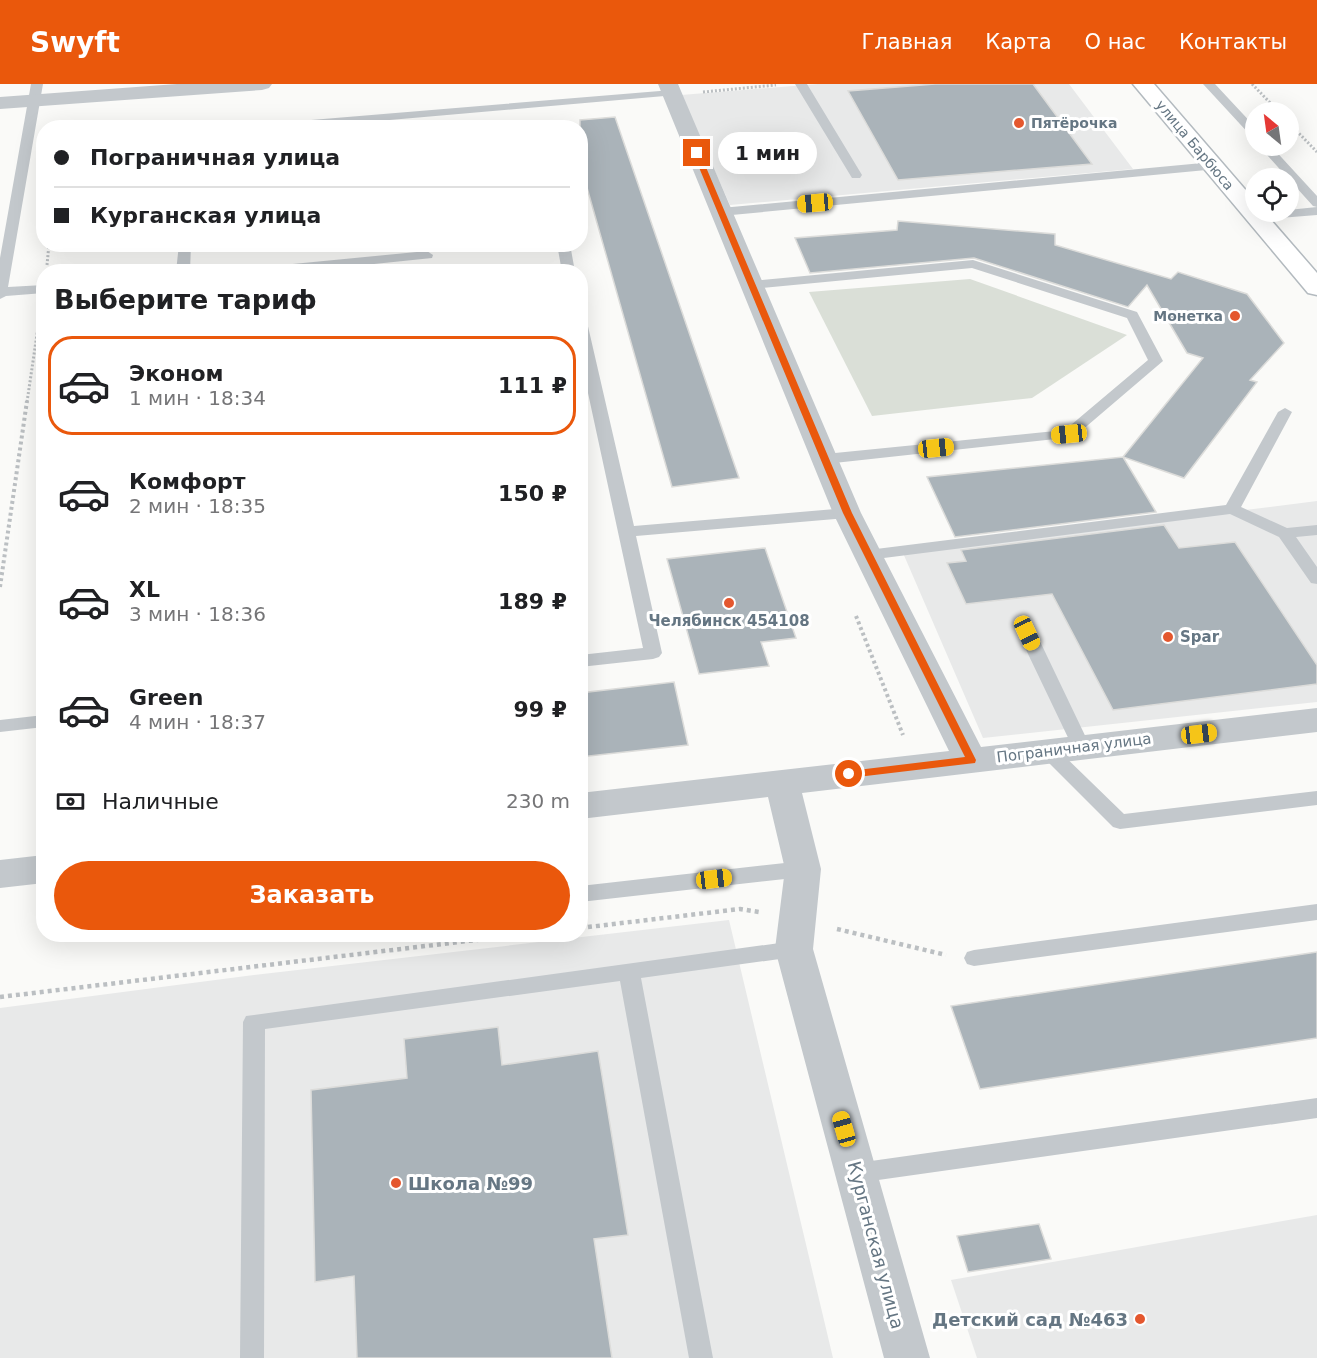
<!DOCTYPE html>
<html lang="ru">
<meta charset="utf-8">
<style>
:root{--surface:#fff;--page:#f6f6f6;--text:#202124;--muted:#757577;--line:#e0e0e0;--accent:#ea580c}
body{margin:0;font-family:"DejaVu Sans",sans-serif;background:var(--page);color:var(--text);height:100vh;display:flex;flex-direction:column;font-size:22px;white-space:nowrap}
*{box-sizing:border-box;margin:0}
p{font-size:20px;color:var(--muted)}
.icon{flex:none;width:33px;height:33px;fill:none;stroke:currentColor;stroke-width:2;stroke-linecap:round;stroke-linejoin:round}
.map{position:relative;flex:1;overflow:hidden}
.drawer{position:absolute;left:36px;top:180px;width:552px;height:678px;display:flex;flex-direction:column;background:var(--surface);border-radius:24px;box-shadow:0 6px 24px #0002}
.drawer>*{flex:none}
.hud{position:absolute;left:36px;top:36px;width:552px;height:132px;border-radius:24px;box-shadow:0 6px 24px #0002;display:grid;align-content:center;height:132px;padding:0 18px;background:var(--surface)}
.needle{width:39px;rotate:331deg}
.controls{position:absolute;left:1245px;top:18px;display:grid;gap:12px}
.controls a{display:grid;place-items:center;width:54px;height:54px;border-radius:50%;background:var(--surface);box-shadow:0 6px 24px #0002;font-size:30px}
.end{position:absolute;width:27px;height:27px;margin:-14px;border:8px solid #ea580c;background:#fff;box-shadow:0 0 0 3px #fff}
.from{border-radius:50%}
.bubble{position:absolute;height:42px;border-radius:21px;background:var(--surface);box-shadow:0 6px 24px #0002;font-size:20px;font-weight:600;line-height:42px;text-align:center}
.car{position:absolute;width:18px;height:36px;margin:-18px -9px;border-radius:8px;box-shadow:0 0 4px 2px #0007;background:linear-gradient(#f5c518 24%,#345 0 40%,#f5c518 0 76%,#345 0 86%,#f5c518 0)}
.hud b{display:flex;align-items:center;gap:21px;height:57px;font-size:22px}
.hud b+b{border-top:2px solid var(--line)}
.hud i{width:15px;height:15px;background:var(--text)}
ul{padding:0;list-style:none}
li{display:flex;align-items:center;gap:18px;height:99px;margin:0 12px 9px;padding:0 6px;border:3px solid transparent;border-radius:24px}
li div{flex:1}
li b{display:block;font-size:22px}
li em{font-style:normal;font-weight:600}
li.active{border-color:var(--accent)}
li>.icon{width:54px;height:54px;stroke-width:1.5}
h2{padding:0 18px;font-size:27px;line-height:72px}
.pay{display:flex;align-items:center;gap:15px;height:66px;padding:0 18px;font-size:22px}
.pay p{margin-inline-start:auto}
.cta{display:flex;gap:12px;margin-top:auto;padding:12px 18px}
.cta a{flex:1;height:69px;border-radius:36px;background:var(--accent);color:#fff;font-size:24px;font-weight:600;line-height:69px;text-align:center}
header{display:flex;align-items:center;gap:36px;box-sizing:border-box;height:84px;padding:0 30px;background:var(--accent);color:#fff}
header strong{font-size:28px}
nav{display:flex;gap:33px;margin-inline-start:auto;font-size:21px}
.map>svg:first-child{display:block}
.built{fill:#e8e9e9}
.green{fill:#dadfd7}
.building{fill:#aab3b9;stroke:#dcdcda;stroke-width:1.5}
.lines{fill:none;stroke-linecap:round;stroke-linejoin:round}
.secondary-casing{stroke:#b3babf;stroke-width:3}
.path-far2{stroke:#bbbfc2;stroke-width:3;stroke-dasharray:2 2;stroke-linecap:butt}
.path-far1{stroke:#bbbfc2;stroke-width:4;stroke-dasharray:3 3;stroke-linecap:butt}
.path{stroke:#bbbfc2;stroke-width:4.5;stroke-dasharray:4 4;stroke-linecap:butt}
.lane{fill:#c3c8cc;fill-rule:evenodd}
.street{fill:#c3c8cc;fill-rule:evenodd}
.secondary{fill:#fff;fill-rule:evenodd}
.route{fill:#ea580c}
.poi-dot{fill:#e4572e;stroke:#fff;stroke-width:2}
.labels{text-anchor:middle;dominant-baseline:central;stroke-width:6;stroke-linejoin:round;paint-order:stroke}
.far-poi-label{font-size:14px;font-weight:bold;fill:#657683;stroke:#fff;text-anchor:start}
.far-street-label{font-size:14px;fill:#657683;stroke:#fff}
.poi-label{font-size:15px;font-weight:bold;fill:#657683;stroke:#fff}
.street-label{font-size:15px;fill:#657683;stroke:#fff}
.near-poi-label{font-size:18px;font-weight:bold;fill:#657683;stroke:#fff;text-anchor:start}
.near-street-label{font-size:18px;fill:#657683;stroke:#fff}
</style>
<header>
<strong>Swyft</strong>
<nav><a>Главная</a><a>Карта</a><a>О нас</a><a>Контакты</a></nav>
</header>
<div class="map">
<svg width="1317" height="1274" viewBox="0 0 1317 1274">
<rect width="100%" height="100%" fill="#fafaf8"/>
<path class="built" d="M818 0H1069L1133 85 730 121 681 11Z
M1317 417V618L983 654 903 469Z
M729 836 833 1274H0V924L246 892Z
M1317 1131V1274H977L951 1196Z"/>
<path class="green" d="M970 195 1127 251 1032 314 872 332 809 208Z"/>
<path class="building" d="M935 0H1033L1092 80 898 96 848 7Z
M615 33 739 394 672 403 580 79V36Z
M898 137 1055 150V161L1171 195 1178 188 1247 210 1284 259 1250 296 1257 298 1184 394 1123 373 1203 274 1187 269 1147 201 1128 223 974 174 810 189 795 154 897 146Z
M1123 373 1156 428 955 453 927 393Z
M1164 441 1179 464 1235 458 1317 581V600L1113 626 1052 510 966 520 947 479 966 477 961 466Z
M765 464 796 554 761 558 769 582 699 590 667 475Z
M674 598 688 661 580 673V609Z
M1317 868V954L980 1005 951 922Z
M498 943 502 981 598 967 628 1151 594 1155 612 1274H357L354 1192 315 1198 311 1006 407 994 404 955Z
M1039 1140 1051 1175 968 1188 957 1152Z"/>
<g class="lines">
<defs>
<path id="secondary" d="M1133 0H1154L1256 118V128H1264L1317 189V211L1308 209Z"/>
</defs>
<use href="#secondary" class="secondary-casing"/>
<path class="path-far2" d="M1252 0 1279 28
M703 8 776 1
M1288 38 1317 68
M47 181 49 160
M27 318 40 230"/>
<path class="path-far1" d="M0 503 27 317
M856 532 903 651"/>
<path class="path" d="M580 844 740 825 759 828
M837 845 946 871
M0 913 526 850"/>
<path class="lane" d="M31 0H43L8 203 44 201V209L6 212 0 215V174Z
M795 0H807L862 91 860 94H852Z
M1203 0H1215L1256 44V54L1252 53Z
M672 6 676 7V11L298 44H245L250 41Z
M1259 62H1271L1317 112V123L1313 122Z
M1213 78 1219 82 1217 85 721 132 715 128 721 124Z
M1317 123V131L1255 136 1249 132 1255 128H1288V126Z
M179 160H191L190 188H176Z
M557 160H570L575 188H562Z
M427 167 433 171 432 174 297 188H245L251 184Z
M973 176 1137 228 1163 277 1074 353 825 380 820 378 817 375 825 370 1065 346 1148 276 1127 234 972 184 752 205 745 201 752 197Z
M580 234 587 238 634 442 847 424 855 429 847 434 636 452 662 569 659 573 653 575 580 583V571L643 564 580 272Z
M1285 324 1292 328 1241 423 1287 444 1317 441V451L1296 453 1317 483V500L1311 499 1279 453 1230 430 868 476 862 475 860 471 862 467 868 466 1226 421 1278 328Z
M1027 543 1033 545 1036 549 1091 664 1088 669 1082 671 1076 669 1073 664 1018 549 1021 545Z
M44 631V643L0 648V636Z
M1048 660 1054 662 1124 730 1317 707V721L1120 745 1113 743 1042 672 1039 667 1042 662Z
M803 777 810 780 813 785 810 790 803 793 580 818V802Z
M1317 820V836L974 882 967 880 964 874 967 868 974 866Z
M794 857 801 859 804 865 801 871 794 873 641 894 713 1274H689L620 897 265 945 264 1274H240L243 938 246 932Z
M1317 1014V1034L857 1099 849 1096 846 1089 849 1082 857 1079Z"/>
<path class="street" d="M177 0H272L269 4 262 6 0 25V13Z
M658 0H678L861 429 981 663 1317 624V648L802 709 821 785 813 865 930 1274H884L775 865 785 785 768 713 580 735V709L949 667 833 429Z
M44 771V799L0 804V776Z"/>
<use href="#secondary" class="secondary"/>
</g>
<path class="route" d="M697 67 700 69 852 429 976 676 975 679 849 694 844 690 849 687 965 673 843 429 693 69Z"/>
<g class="poi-dot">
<circle cx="1019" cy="39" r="6"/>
<circle cx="1235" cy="232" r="6"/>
<circle cx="729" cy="519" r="6"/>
<circle cx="1168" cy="553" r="6"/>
<circle cx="396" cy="1099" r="6"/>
<circle cx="1140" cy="1235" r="6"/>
</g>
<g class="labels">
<g class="far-poi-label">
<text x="1031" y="39">Пятёрочка</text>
<text x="1223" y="232" text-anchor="end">Монетка</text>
</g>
<g class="far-street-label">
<text transform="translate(1195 61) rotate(50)">улица Барбюса</text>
</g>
<g class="poi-label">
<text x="729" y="537">Челябинск 454108</text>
<text x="1180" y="553" text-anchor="start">Spar</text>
</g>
<g class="street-label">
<text transform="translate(1074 664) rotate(-7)">Пограничная улица</text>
</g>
<g class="near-poi-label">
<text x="408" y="1099">Школа №99</text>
<text x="1128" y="1235" text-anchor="end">Детский сад №463</text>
</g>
<g class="near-street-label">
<text transform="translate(876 1161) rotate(75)">Курганская улица</text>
</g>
</g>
</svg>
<div class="controls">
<a><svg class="needle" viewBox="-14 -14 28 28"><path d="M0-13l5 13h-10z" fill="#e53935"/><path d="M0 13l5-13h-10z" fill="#757577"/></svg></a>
<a><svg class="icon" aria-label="locate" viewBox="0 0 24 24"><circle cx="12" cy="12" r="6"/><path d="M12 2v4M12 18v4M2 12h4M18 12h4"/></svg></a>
</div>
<i class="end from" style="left:849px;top:690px"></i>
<i class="end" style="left:697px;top:69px"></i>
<div class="bubble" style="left:718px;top:48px;width:99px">1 мин</div>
<i class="car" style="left:815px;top:119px;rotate:265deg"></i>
<i class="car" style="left:1069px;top:350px;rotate:264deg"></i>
<i class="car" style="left:936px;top:364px;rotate:84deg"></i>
<i class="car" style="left:1027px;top:549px;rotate:155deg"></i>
<i class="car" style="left:1199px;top:650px;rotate:83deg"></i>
<i class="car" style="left:714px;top:795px;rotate:83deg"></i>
<i class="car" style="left:844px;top:1045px;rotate:344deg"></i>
<div class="hud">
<b><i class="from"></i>Пограничная улица</b>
<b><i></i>Курганская улица</b>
</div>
<section class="drawer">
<h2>Выберите тариф</h2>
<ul>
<li class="active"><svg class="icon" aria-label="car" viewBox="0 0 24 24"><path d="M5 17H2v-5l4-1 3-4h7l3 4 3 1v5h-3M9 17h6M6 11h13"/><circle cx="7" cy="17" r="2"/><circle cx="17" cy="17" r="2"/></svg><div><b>Эконом</b><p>1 мин · 18:34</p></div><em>111 ₽</em></li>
<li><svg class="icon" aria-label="car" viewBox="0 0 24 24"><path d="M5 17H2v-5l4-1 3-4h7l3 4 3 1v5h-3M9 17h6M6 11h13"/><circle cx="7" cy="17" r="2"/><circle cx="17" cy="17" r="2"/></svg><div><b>Комфорт</b><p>2 мин · 18:35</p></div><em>150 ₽</em></li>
<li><svg class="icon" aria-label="car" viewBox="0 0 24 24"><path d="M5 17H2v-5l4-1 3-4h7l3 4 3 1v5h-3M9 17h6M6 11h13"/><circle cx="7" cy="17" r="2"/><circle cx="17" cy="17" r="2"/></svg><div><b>XL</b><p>3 мин · 18:36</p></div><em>189 ₽</em></li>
<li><svg class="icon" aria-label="car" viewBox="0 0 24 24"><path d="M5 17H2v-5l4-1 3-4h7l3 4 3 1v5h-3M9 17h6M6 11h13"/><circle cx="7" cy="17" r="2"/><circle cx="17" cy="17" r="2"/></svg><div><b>Green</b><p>4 мин · 18:37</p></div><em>99 ₽</em></li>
</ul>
<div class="pay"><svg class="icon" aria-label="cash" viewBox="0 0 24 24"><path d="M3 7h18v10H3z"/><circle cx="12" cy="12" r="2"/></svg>Наличные<p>230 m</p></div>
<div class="cta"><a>Заказать</a></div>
</section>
</div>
